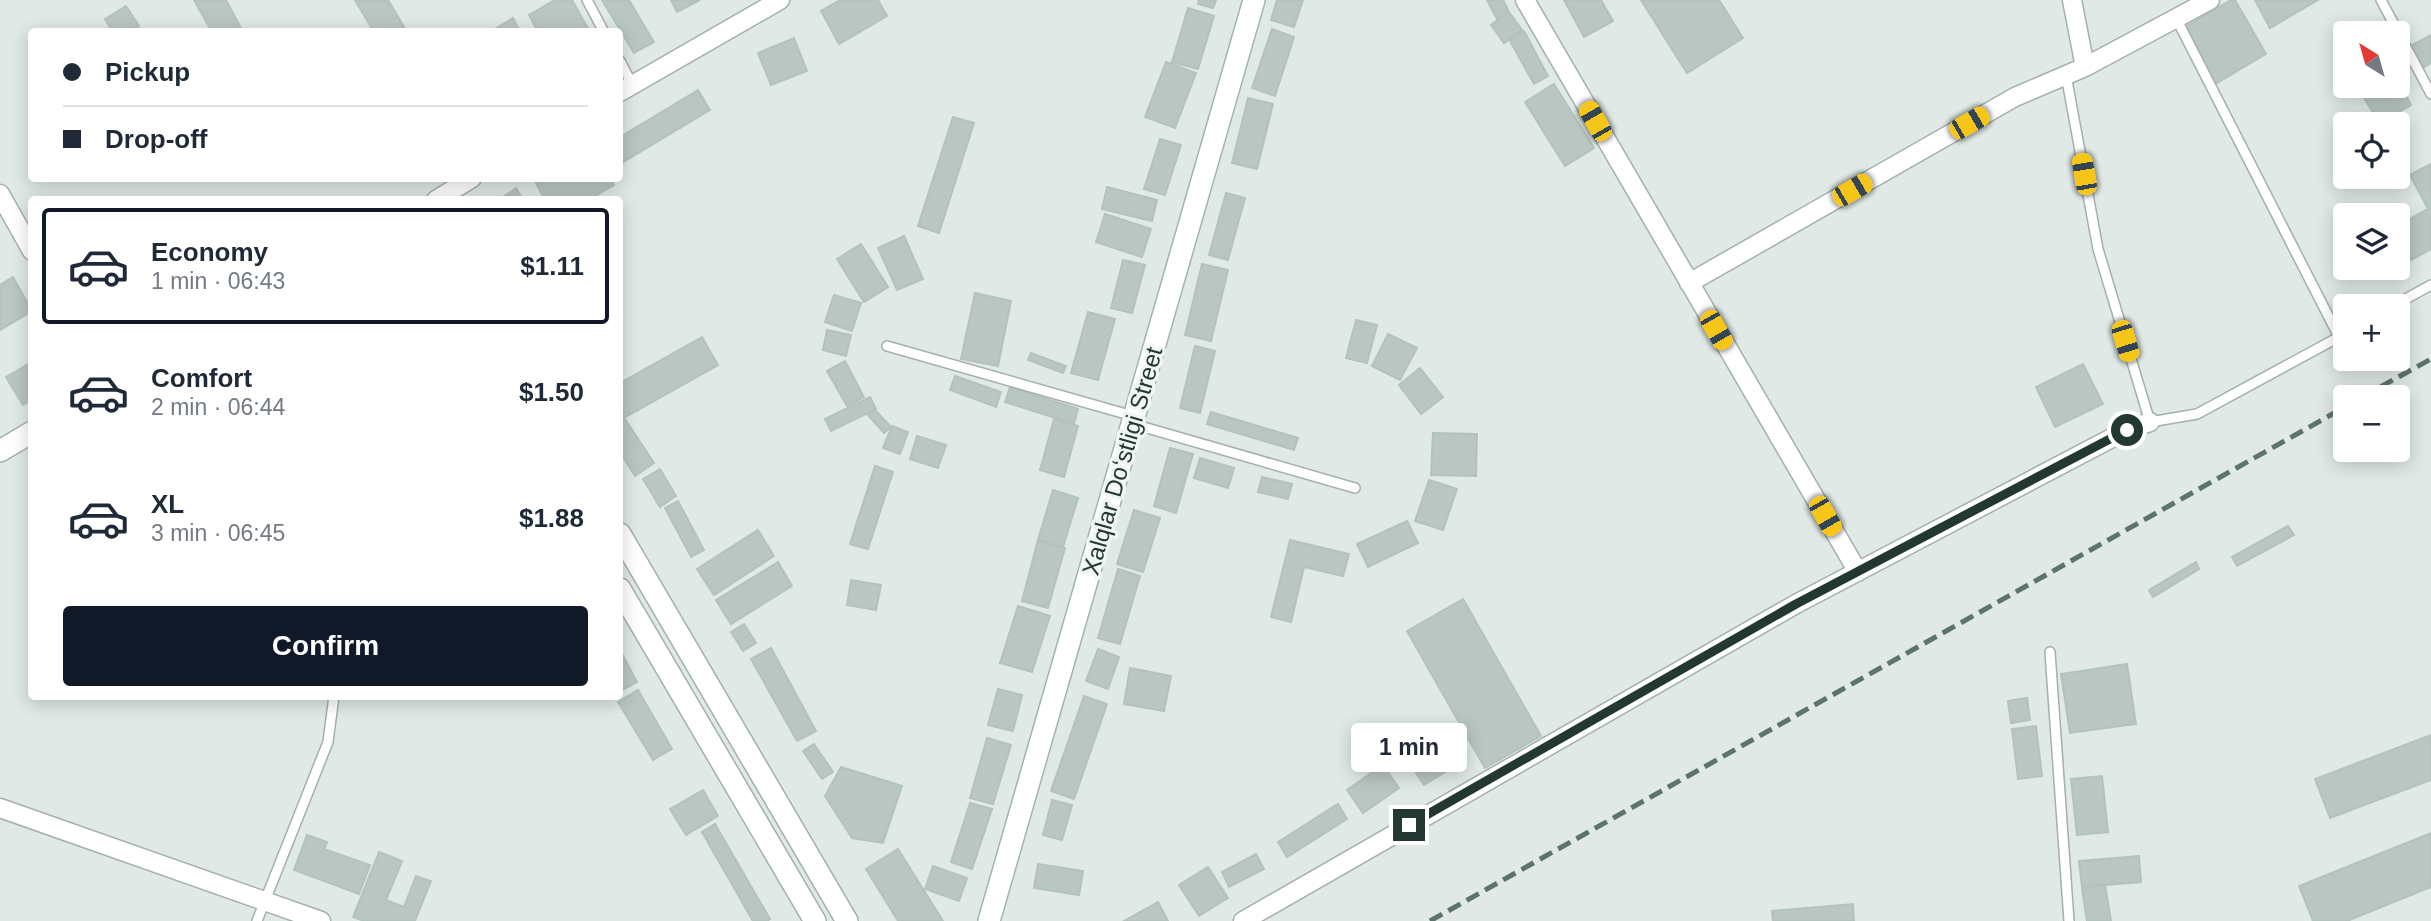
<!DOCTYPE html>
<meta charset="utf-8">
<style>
:root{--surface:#fff;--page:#f2f2f3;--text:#1f2937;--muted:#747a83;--line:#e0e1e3;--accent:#111827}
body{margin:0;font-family:Arial,sans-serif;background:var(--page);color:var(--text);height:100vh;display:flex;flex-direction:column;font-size:26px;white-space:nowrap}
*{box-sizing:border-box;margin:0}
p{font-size:23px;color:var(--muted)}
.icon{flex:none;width:38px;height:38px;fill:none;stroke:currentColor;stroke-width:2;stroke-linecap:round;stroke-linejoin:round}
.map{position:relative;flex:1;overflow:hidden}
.details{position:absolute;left:28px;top:196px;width:595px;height:504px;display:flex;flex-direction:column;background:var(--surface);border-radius:7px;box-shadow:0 4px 18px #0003}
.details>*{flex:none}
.hud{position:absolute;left:28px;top:28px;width:595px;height:154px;border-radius:7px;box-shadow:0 4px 18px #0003;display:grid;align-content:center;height:154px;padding:0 35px;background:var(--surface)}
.needle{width:46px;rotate:323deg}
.buttons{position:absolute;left:2333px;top:21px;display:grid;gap:14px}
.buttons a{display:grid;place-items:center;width:77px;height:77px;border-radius:7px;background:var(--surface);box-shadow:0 4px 18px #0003;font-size:35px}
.end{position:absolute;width:32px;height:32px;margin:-16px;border:9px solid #233833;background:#fff;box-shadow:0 0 0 4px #fff}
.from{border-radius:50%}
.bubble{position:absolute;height:49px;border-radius:7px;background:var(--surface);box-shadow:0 4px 18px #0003;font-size:23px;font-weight:700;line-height:49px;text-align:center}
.car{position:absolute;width:21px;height:42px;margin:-21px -10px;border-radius:9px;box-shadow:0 0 5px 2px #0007;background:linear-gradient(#f5c518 24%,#345 0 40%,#f5c518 0 76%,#345 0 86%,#f5c518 0)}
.hud b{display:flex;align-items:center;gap:24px;height:66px;font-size:26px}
.hud b+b{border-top:2px solid var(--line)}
.hud i{width:18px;height:18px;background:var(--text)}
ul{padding:12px 0 0;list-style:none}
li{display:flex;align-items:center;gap:21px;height:116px;margin:0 14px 10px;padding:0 21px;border:4px solid transparent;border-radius:7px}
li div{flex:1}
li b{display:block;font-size:26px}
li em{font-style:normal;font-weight:700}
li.selected{border-color:var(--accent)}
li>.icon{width:63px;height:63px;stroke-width:1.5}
.primary-button{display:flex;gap:14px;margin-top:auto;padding:14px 35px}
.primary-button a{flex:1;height:80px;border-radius:7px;background:var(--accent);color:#fff;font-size:28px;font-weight:700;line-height:80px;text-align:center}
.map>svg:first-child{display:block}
.building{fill:#b9c6c2;stroke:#b3c2bd;stroke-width:2}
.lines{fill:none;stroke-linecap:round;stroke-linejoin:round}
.service-casing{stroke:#a4b0ad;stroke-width:12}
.minor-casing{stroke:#a4b0ad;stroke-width:21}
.tertiary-casing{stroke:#a4b0ad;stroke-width:24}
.secondary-casing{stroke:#a1b4ae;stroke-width:24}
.service{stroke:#fff;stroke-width:9}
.minor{stroke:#fff;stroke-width:18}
.tertiary{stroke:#fff;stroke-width:21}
.secondary{stroke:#fff;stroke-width:21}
.rail{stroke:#5d736e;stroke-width:5;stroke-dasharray:14 7;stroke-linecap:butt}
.route{stroke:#233833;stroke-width:9}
.labels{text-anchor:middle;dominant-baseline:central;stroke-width:7;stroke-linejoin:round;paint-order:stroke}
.street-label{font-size:24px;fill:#233833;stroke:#f0f6f3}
</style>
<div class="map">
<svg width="2431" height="921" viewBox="0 0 2431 921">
<rect width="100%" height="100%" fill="#e0e9e6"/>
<path class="building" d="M194 0H226L243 32H212Z
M355 0H388L407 32H374Z
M555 0H572L590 32H538L529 15Z
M602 0H629L654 42 634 53Z
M671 0H700L677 12Z
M840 0H878L887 16 839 44 821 11Z
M1199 0H1216L1213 8 1198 4Z
M1277 0H1303L1294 27 1271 20Z
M1487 0H1503L1509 12 1497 19Z
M1564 0H1601L1613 21 1584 37Z
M1641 0H1719L1743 38 1687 73Z
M2231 0H2235L2266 54 2215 84 2183 28Z
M2255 0H2318L2270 28Z
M126 6 139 26 131 32H113L105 19Z
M1188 8 1214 16 1198 69 1172 62Z
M1509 12 1522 30 1504 43 1491 25Z
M513 18 520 32H490Z
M1272 29 1294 37 1275 96 1252 88Z
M1524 31 1548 76 1534 84 1509 39Z
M2431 35V63L2421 69 2409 47Z
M794 38 807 71 771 85 758 53Z
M1166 62 1196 73 1175 128 1145 117Z
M2398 80 2411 105 2379 123 2357 86H2398Z
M1554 84 1594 148 1565 166 1525 102Z
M698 90 710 110 620 164V137Z
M1248 98 1273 104 1257 169 1232 163Z
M953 117 974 123 939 233 918 226Z
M1160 139 1181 145 1165 195 1144 189Z
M2431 164V249L2411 260 2398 233V225L2428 209 2410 175Z
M544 178H610L614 185 588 200H545L536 183Z
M1107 187 1157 200 1152 221 1102 209Z
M516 188 523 200H499Z
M1226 193 1245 198 1228 260 1209 255Z
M1105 214 1151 229 1142 257 1096 242Z
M904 236 923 279 897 290 878 248Z
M861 244 888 287 864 302 837 259Z
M1123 260 1145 265 1132 313 1111 308Z
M1202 264 1228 270 1211 341 1185 335Z
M13 277 32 311 0 330V285Z
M975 293 1011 301 998 366 961 359Z
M834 295 861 303 852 331 825 322Z
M1088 312 1115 319 1098 380 1071 373Z
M1356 320 1377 325 1367 363 1346 358Z
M827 330 851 335 846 356 823 350Z
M1388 334 1417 348 1400 380 1372 366Z
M702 337 718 365 620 420V383Z
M1195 346 1215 351 1200 413 1180 408Z
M1031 353 1066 366 1063 373 1028 360Z
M845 361 864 397 847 406 827 371Z
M32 362V400L23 405 6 377Z
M2083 364 2103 404 2055 427 2036 387Z
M1420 368 1443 397 1421 414 1399 385Z
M955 376 1001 392 996 407 950 390Z
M1010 387 1078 409 1074 424 1005 402Z
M870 397 876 409 831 431 825 419Z
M874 409 891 427 884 433 868 415Z
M1211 412 1298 438 1294 450 1207 424Z
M623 416 654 463 635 476 620 452V418Z
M1054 419 1078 426 1064 477 1040 470Z
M892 426 908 432 900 454 883 448Z
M1433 433 1477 434 1476 476 1431 475Z
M917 436 946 445 938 468 910 459Z
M1170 448 1193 454 1176 513 1154 506Z
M1200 458 1234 468 1228 488 1194 478Z
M875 466 893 472 868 549 850 544Z
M660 469 676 496 660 507 643 479Z
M1262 477 1292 484 1288 499 1258 492Z
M1429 480 1457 489 1443 530 1415 521Z
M1053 490 1078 498 1063 547 1038 540Z
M678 501 704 550 691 557 665 508Z
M1134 510 1160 518 1143 572 1117 564Z
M1407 521 1418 543 1368 567 1357 544Z
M2288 526 2294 535 2237 566 2232 557Z
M758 530 774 556 714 595 697 569Z
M1038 540 1065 548 1048 608 1022 601Z
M1290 540 1349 554 1343 576 1304 567 1291 622 1271 617Z
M778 562 792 586 731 624 716 600Z
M2196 562 2199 569 2153 597 2149 590Z
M1118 569 1140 576 1120 644 1098 638Z
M851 580 881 585 876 610 847 605Z
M1463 599 1541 736 1485 768 1407 631Z
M1018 606 1050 616 1032 672 1000 663Z
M744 624 756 643 743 651 731 632Z
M771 648 816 731 797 741 751 659Z
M1098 649 1119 657 1108 689 1086 681Z
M620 650 637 682 620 691Z
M2127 664 2136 724 2070 733 2061 674Z
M1130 668 1171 676 1164 711 1124 704Z
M998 689 1022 695 1013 731 988 725Z
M638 690 672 749 653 760 618 702Z
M1084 696 1107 704 1074 799 1051 791Z
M2027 698 2030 720 2011 723 2008 701Z
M2036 726 2042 776 2018 779 2012 729Z
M1446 735 1463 761 1424 785 1407 759Z
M2431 735V780L2330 818 2315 779Z
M987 738 1011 745 993 804 970 798Z
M814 744 833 772 822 779 803 751Z
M1383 765 1399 788 1363 813 1347 790Z
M841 767 902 786 883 843 852 838 825 796Z
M2102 776 2108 832 2077 835 2071 779Z
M703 790 718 816 686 835 670 809Z
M1052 800 1072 805 1062 840 1043 835Z
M970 803 992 809 972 869 951 862Z
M1338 804 1347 819 1287 857 1278 842Z
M715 824 770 919 767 921H753L702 832Z
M2431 833V887L2347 921H2313L2299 886Z
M307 835 327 842 324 849 370 865 359 894 294 870Z
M898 849 943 921H898L866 869Z
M379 852 402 861 386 900 404 907 416 876 431 881 415 921H364L353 917Z
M1256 854 1264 869 1229 887 1222 872Z
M2139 856 2141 882 2082 887 2079 861Z
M1038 864 1083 871 1079 895 1034 888Z
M933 866 967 878 959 901 925 889Z
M1208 867 1228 898 1199 916 1179 885Z
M2105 884 2111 921H2087L2082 888Z
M1158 902 1168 921H1124Z
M1853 904 1854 921H1773L1772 911Z"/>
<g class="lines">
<defs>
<path id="service" d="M587 0 604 32
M2381 0 2431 94
M620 61 632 84
M2066 75 2098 249 2150 422 2197 414 2339 337 2176 18
M2393 306 2431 285
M887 346 1133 416
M1133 424 1355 488
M2050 652 2069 921
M257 921 328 742 334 696"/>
<path id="minor" d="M1525 0 1858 572
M2072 0 2085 67
M620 92 780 0
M0 194 32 251
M436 200 472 178
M1689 283 2015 97 2085 67 2210 0
M0 808 321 921
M1243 921 1796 604 2127 430 2150 422"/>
<path id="tertiary" d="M0 451 32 432
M620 534 847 921
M620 589 815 921"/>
<path id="secondary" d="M989 921 1254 0"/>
</defs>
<use href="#service" class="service-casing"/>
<use href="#minor" class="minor-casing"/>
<use href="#tertiary" class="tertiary-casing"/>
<use href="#secondary" class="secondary-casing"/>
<use href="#service" class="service"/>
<use href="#minor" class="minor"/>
<use href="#tertiary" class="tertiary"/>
<use href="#secondary" class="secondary"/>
<path class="rail" d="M2362 397 2431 359
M1430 921 2345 407"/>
</g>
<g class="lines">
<path class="route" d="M1409 825 1796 604 2127 430"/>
</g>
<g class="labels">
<g class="street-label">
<text transform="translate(1122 461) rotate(-74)">Xalqlar Doʻstligi Street</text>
</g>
</g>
</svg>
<div class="buttons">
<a><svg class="needle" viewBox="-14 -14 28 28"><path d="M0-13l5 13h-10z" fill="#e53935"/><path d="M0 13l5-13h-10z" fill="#747a83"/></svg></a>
<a><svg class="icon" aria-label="locate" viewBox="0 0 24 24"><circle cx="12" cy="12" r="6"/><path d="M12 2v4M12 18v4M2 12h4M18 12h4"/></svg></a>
<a><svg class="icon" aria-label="layers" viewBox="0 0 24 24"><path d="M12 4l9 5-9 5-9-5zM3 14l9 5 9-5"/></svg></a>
<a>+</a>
<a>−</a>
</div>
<i class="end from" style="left:2127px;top:430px"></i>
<i class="end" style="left:1409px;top:825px"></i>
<div class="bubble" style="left:1351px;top:723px;width:116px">1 min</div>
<i class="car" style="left:1595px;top:121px;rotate:330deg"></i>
<i class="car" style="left:1969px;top:123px;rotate:60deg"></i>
<i class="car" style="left:2084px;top:174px;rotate:350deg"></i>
<i class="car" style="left:1852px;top:190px;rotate:60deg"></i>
<i class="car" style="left:1716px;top:330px;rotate:150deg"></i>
<i class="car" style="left:2125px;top:341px;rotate:163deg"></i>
<i class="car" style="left:1825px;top:516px;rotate:150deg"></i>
<div class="hud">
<b><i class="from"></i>Pickup</b>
<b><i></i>Drop-off</b>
</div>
<section class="details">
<ul>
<li class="selected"><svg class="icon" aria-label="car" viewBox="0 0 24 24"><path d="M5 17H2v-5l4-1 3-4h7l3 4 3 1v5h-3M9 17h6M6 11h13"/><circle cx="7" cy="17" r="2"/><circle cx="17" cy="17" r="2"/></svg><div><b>Economy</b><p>1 min · 06:43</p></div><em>$1.11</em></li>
<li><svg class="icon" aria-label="car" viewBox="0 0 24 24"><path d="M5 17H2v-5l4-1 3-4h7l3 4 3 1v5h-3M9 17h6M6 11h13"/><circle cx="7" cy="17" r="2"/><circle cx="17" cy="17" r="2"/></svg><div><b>Comfort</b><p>2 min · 06:44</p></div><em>$1.50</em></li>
<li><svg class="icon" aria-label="car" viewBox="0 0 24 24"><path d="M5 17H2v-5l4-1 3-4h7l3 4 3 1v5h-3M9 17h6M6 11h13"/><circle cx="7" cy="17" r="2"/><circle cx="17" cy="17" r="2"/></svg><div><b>XL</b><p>3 min · 06:45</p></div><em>$1.88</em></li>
</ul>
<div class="primary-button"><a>Confirm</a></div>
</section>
</div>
